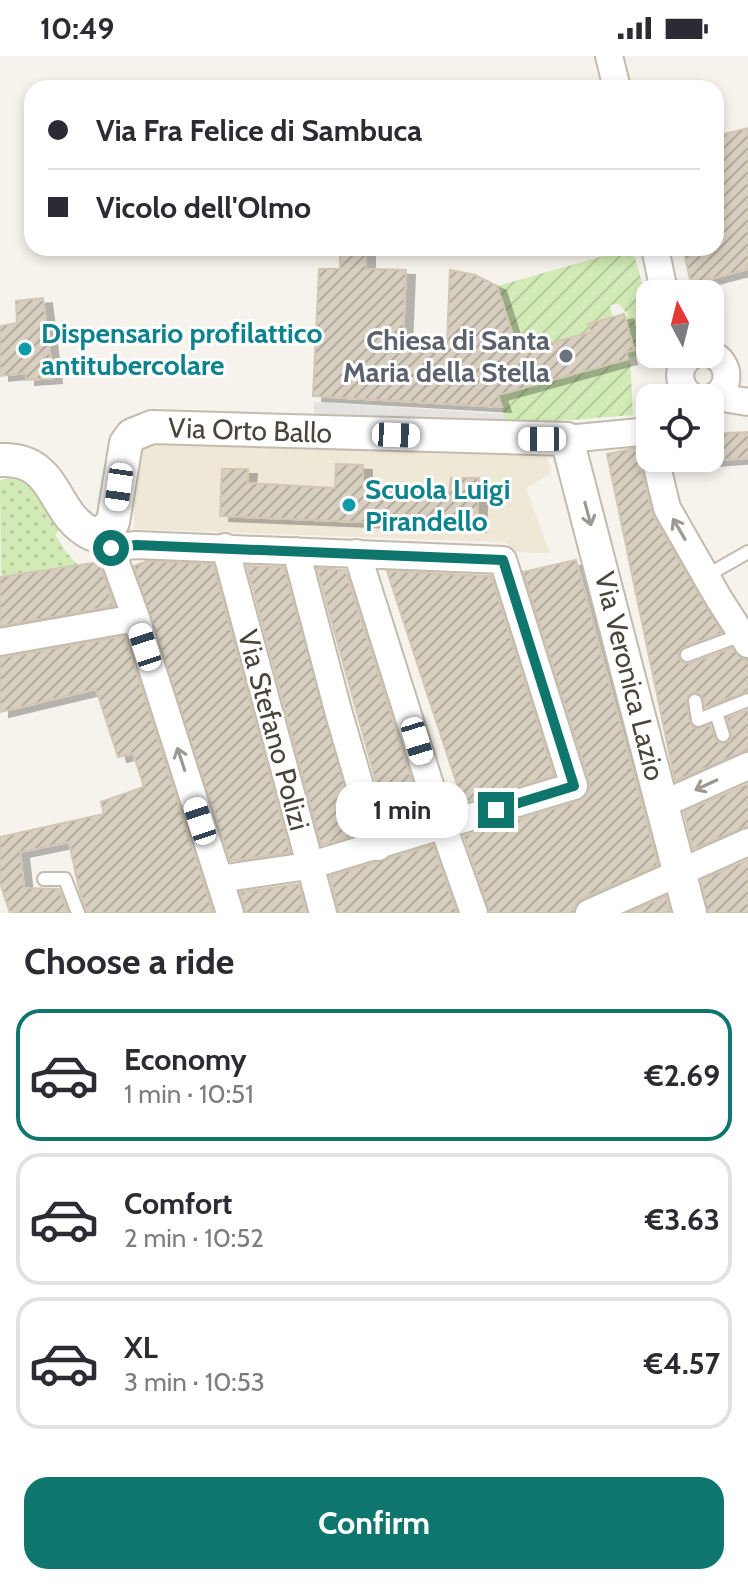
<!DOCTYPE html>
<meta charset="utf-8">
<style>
:root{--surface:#fff;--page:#f7f7f7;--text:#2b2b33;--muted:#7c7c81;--line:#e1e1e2;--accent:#0f766e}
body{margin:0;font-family:Cabin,sans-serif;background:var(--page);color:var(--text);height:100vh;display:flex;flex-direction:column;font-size:30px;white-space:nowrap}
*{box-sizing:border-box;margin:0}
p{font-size:26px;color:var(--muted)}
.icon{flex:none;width:44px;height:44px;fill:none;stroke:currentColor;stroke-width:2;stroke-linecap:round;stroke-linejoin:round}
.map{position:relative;height:857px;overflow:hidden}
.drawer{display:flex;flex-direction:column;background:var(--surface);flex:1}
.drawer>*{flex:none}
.banner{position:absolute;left:24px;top:24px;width:700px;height:176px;border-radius:24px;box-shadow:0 4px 12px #0003;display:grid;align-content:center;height:176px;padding:0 24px;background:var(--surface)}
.needle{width:52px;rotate:353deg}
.buttons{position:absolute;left:636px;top:224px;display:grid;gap:16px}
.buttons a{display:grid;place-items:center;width:88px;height:88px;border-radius:16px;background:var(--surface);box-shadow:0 4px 12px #0003;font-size:40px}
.end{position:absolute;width:36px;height:36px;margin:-18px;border:10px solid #0f766e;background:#fff;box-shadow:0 0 0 4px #fff}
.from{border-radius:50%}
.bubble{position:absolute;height:56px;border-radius:24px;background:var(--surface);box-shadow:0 4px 12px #0003;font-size:26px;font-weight:700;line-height:56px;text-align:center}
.car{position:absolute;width:24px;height:48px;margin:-24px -12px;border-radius:10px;box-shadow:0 0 6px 2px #0007;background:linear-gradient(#fff 24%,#345 0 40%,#fff 0 76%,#345 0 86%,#fff 0)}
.banner b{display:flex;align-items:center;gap:28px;height:76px;font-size:30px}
.banner b+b{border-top:2px solid var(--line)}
.banner i{width:20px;height:20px;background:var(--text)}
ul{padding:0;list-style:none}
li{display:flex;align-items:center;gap:24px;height:132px;margin:0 16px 12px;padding:0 8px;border:4px solid var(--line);border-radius:24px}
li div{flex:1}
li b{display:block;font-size:30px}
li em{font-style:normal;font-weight:700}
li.current{border-color:var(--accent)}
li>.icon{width:72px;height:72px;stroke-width:1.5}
h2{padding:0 24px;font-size:36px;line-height:96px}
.button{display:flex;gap:16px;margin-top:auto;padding:16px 24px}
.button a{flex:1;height:92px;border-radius:24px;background:var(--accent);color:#fff;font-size:32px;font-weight:700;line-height:92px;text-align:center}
.status{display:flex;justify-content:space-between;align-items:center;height:56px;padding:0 40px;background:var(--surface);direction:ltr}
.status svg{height:22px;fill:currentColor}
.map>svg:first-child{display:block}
.education{fill:#efe8d6}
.park{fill:url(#park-dots)}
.garden{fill:url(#garden-furrows)}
.parking{fill:#e5e3e0}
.building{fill:url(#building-hatch);stroke:#d3c7b4;stroke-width:2;filter:url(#shadow)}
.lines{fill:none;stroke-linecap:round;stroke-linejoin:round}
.service-casing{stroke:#c2bbae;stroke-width:16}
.minor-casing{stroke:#c2bbae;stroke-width:30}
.tertiary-casing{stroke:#c2bbae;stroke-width:36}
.service{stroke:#fff;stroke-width:12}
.minor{stroke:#fff;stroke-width:26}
.tertiary{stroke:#fff;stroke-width:32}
.oneway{stroke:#9c9892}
.route{stroke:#0f766e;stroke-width:10}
.culture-dot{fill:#0f9aa8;stroke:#fff;stroke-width:3}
.worship-dot{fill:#6b7280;stroke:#fff;stroke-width:3}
.labels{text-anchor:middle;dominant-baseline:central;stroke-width:6;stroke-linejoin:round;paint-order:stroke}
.culture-label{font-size:28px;font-weight:bold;fill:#0d838f;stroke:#fff;text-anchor:start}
.worship-label{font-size:28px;font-weight:bold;fill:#5b616d;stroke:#fff;text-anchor:end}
.street-label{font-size:28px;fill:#4b4439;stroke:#fff}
</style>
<div class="status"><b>10:49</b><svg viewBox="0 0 49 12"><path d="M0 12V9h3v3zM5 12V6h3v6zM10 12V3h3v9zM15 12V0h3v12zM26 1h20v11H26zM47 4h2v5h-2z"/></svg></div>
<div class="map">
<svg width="748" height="857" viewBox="0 0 748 857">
<defs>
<pattern id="park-dots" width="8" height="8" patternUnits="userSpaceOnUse" patternTransform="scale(2)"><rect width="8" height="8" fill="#d2eab5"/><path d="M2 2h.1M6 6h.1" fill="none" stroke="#b6ca9c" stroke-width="1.8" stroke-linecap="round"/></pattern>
<pattern id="garden-furrows" width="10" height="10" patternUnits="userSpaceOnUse" patternTransform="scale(2)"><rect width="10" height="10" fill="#d2eab5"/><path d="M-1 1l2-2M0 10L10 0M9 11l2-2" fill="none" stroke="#b6ca9c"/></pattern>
<pattern id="building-hatch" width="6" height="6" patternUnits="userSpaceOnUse" patternTransform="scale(2)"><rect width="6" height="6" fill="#d8cfc1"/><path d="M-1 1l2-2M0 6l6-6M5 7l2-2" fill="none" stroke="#b1aa9e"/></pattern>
<filter id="shadow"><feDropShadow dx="9" dy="5" stdDeviation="0" flood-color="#0004"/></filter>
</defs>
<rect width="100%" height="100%" fill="#f6f3ec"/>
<path class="education" d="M155 388 546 397 551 417 526 432 550 497 513 496 505 486 134 473 133 408 140 395Z"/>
<path class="park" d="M13 421C39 426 45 456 59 475L55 478 66 496 78 509 1 521 0 424Z"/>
<path class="garden" d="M632 192 650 254V298L630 301 633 359 507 369 498 339 627 303 626 296 634 293 625 261 628 259 619 248 610 249 613 261 589 268 591 276 540 290 538 286 521 291V296L489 304 513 279 497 230Z"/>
<path class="parking" d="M314 346 504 358 507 369 314 360Z"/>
<path class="building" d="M748 72V213L691 228 683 192H716V80Z
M366 194V213L406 214 403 284 447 287 450 214 475 219 497 230 517 292 539 285 540 290 591 276 588 268 624 258 634 294 626 296 628 303 498 339 502 351 313 340 319 213H340V196Z
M43 242 53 322 26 324V317L0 320V270L17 267 16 245Z
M748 376V402L710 405V378Z
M635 392 653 460 722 577 683 591 678 597 679 603 689 608 732 592 748 608V635L705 651 702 640 697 636 690 638 686 646 691 669 697 673 710 669 715 682 722 688 729 686 732 680 727 662 748 654V694L675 725 607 398Z
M336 408 363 409V433L449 437 451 422H479L477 471 220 460 222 413H248L247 427 335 432Z
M576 504 658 809 582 842 576 848 573 857H490L464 780 579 745 589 734V725L523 516Z
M147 505 213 508 290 796 230 805 134 510Z
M99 506 114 550 0 570V521Z
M247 510 284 511 358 778 321 789Z
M317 512 345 514 423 759 388 769Z
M387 515 491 520 554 719 463 747Z
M125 580 213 857H87L79 833 69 786 20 796 24 832 59 833 68 857H10L0 827V781L104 758 101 746 144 731 133 697 118 701 96 633 0 656V602Z
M748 728V770L693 793 684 756Z
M433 789 457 857H339L330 820Z
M748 804V857H708L701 824Z
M299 828 306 857H246L240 836Z
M666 840 670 857H628Z"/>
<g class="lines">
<defs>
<path id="service" d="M706 520 748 496
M687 599 741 579
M695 645 698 664 748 644
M716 657 723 679
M44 823H65L78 857"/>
<path id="minor" d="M609 0 617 32
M655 192 663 230 669 238
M710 297C732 307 732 333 710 343
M694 298C675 310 676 330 694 342
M716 341 748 346
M567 383 650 375
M655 402 667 452 719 543 748 588
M105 477 136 562 230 857
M225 491 323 857
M111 492 136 489 503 504 574 730 308 810 219 823
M296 495 339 658 378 791
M357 497 443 770 474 857
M0 586 136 562
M663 748 748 710
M589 857 748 786"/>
<path id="tertiary" d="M0 404C59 401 50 458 92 478L104 475 113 466 126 387 132 379 152 371 567 383 690 857"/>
</defs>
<use href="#service" class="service-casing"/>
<use href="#minor" class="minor-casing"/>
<use href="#tertiary" class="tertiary-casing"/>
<use href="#service" class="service"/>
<use href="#minor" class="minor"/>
<use href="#tertiary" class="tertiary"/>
</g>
<defs><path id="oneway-shaft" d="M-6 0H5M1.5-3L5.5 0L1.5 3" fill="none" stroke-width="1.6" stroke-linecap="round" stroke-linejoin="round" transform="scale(2)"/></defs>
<g class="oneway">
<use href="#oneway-shaft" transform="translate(588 458) rotate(75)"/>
<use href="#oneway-shaft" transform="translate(679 473) rotate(-120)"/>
<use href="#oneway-shaft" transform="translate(181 703) rotate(-108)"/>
<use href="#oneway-shaft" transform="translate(706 729) rotate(155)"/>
</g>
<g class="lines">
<path class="route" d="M111 492 136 489 503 504 574 730 496 754"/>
</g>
<g class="culture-dot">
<circle cx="25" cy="293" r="8"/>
<circle cx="349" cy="449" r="8"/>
</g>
<circle class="worship-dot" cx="566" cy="300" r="8"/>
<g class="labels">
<g class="culture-label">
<text x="41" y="277">Dispensario profilattico<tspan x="41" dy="32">antitubercolare</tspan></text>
<text x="365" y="433">Scuola Luigi<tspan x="365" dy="32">Pirandello</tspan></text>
</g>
<g class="worship-label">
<text x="550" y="284">Chiesa di Santa<tspan x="550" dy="32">Maria della Stella</tspan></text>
</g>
<g class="street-label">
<text transform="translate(250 374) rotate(2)">Via Orto Ballo</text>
<text transform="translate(630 620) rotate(76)">Via Veronica Lazio</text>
<text transform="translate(274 674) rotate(75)">Via Stefano Polizi</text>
</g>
</g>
</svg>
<div class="buttons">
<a><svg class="needle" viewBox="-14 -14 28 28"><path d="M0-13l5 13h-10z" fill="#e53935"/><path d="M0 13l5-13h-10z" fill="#7c7c81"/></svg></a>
<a><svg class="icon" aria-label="locate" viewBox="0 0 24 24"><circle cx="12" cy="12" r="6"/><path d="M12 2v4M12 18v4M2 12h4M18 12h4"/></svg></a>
</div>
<i class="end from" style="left:111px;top:492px"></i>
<i class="end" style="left:496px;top:754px"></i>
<div class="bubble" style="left:336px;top:726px;width:132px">1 min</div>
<i class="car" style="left:396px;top:379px;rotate:92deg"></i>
<i class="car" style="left:542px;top:383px;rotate:270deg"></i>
<i class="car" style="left:119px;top:431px;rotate:188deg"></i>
<i class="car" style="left:145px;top:591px;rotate:342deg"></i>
<i class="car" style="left:417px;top:685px;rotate:163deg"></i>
<i class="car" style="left:200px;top:765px;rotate:342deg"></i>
<div class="banner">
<b><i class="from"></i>Via Fra Felice di Sambuca</b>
<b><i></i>Vicolo dell'Olmo</b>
</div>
</div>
<section class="drawer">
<h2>Choose a ride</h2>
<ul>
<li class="current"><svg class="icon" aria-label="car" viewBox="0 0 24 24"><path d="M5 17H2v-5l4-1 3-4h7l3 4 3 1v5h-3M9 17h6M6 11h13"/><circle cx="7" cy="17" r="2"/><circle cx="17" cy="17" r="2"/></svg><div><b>Economy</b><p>1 min · 10:51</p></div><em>€2.69</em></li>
<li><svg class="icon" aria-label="car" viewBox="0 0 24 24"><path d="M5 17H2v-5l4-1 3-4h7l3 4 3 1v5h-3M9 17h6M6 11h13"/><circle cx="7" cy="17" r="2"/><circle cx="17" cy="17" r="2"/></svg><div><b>Comfort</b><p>2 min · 10:52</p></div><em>€3.63</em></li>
<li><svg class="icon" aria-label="car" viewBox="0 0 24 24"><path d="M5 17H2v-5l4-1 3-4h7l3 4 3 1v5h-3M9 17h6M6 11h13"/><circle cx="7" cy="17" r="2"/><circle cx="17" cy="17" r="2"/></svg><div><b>XL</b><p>3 min · 10:53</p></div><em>€4.57</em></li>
</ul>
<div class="button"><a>Confirm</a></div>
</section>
